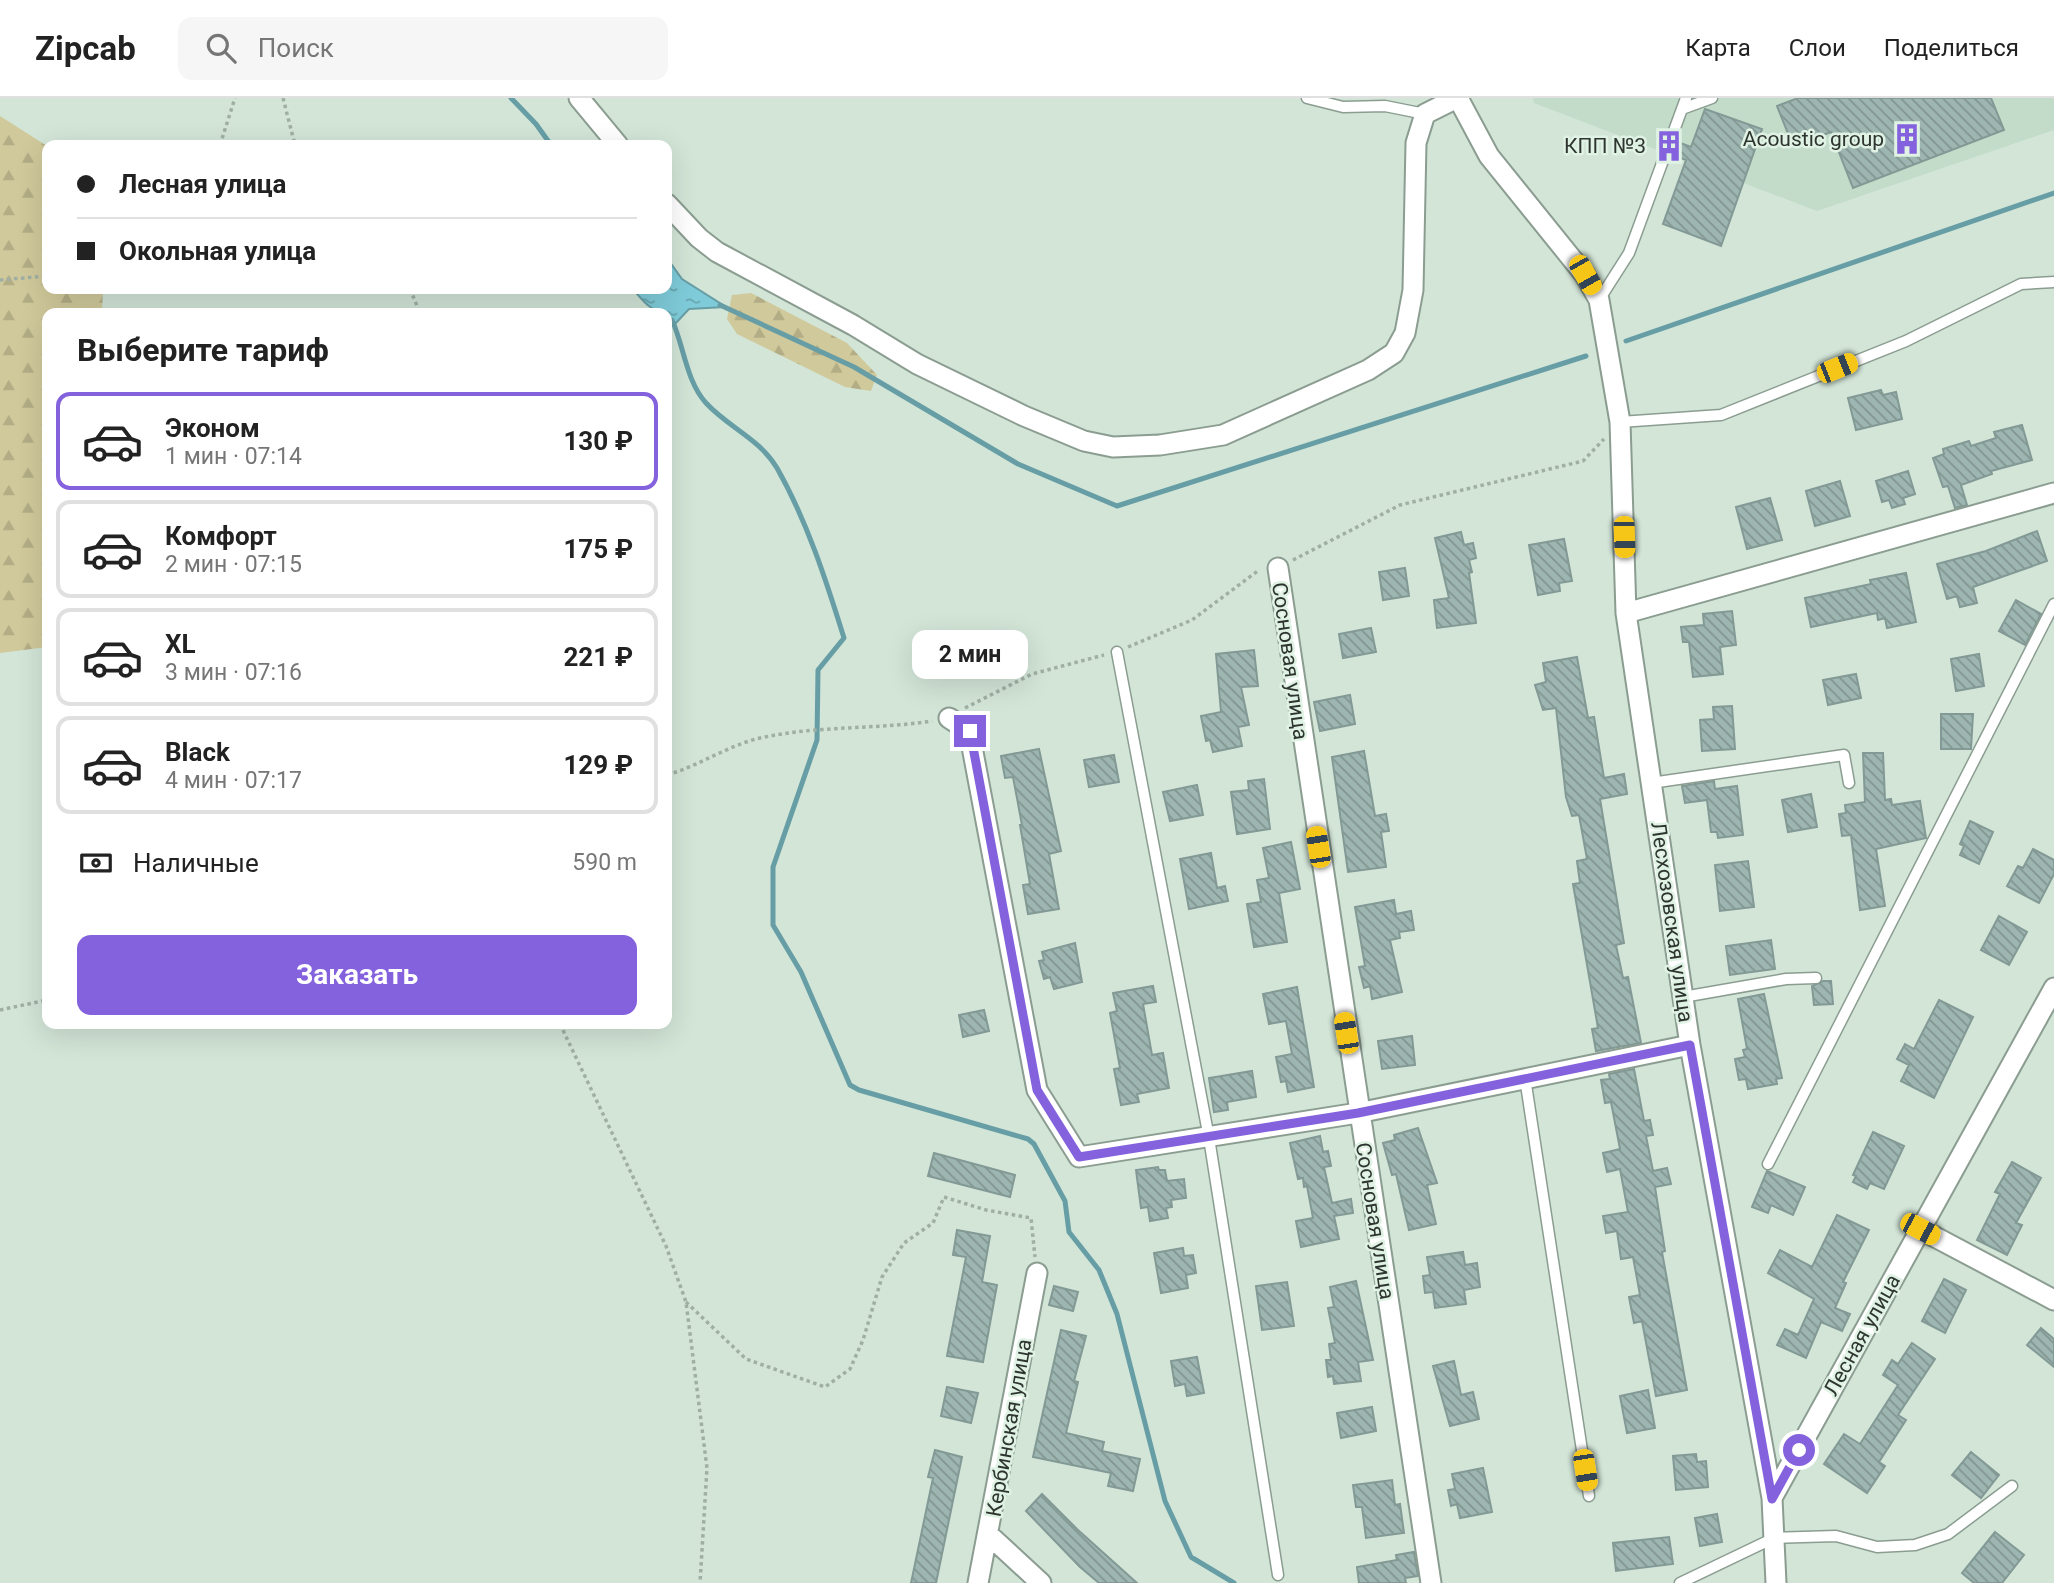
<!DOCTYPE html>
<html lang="ru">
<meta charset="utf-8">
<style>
:root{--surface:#fff;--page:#f6f6f6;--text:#222;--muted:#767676;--line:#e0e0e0;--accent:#8562dd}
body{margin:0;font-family:Roboto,sans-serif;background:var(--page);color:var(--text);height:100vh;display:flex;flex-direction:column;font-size:26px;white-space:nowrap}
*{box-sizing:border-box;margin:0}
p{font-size:23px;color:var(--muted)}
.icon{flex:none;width:38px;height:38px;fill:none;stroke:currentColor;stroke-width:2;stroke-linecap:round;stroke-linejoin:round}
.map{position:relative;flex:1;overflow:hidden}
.panel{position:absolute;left:42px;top:210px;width:630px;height:721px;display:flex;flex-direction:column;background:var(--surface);border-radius:14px;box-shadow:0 7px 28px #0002}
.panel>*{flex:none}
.guide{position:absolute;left:42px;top:42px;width:630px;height:154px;border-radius:14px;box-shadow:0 7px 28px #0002;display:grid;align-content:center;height:154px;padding:0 35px;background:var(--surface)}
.end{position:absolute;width:32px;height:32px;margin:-16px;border:9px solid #8562dd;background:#fff;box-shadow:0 0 0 4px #fff}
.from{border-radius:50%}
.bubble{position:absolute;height:49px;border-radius:14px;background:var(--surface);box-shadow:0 7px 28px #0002;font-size:23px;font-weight:700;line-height:49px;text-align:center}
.car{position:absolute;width:21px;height:42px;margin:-21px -10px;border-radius:9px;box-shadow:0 0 5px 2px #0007;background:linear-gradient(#f5c518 24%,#345 0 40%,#f5c518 0 76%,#345 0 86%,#f5c518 0)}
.guide b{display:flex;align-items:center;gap:24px;height:66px;font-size:26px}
.guide b+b{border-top:2px solid var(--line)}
.guide i{width:18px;height:18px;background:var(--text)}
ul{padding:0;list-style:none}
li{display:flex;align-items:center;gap:21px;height:98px;margin:0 14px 10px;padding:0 21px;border:4px solid var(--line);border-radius:14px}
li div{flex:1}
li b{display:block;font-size:26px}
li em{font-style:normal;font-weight:700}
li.active{border-color:var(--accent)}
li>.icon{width:63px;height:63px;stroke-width:1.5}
h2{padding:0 35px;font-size:32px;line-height:84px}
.pay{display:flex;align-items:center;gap:18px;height:77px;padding:0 35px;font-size:26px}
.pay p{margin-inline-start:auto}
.button{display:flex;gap:14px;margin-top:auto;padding:14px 35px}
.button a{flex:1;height:80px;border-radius:14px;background:var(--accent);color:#fff;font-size:28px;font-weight:700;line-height:80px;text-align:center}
header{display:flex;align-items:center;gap:42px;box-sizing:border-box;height:98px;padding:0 35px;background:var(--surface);border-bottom:2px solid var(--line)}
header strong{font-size:33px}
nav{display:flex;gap:38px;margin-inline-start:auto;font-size:24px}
.search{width:490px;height:63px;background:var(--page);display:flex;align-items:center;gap:18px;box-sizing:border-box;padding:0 24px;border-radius:14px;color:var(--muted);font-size:26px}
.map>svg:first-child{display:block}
.built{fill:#c2dcc9}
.forest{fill:url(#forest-firs)}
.water{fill:url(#water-ripples);stroke:#679ea6;stroke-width:2}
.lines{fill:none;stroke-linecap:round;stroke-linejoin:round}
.stream{stroke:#679ea6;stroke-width:5}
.building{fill:url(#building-back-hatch);stroke:#829995;stroke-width:2}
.lane-casing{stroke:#8b9d91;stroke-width:13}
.street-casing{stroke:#8b9d91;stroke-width:23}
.path{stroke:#a0afa4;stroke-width:3.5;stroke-dasharray:3.5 3.5;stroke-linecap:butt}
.lane{stroke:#fff;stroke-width:10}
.street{stroke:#fff;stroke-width:19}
.route{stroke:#8562dd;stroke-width:9}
.labels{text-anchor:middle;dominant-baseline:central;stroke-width:5;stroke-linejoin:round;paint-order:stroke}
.poi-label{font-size:21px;fill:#2e3530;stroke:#dff2e4;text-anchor:end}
.street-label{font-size:21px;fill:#2e3530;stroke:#dff2e4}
</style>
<header>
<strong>Zipcab</strong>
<div class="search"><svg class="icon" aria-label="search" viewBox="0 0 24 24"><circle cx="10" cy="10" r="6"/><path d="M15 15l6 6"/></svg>Поиск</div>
<nav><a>Карта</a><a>Слои</a><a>Поделиться</a></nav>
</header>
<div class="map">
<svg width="2054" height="1485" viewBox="0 0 2054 1485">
<defs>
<pattern id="forest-firs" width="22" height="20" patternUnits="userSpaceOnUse" patternTransform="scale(1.75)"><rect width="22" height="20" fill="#d0c99b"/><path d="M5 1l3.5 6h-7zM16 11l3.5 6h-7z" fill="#b3ad86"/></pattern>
<pattern id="water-ripples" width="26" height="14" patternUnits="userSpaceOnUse" patternTransform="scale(1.75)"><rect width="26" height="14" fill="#7fcbd9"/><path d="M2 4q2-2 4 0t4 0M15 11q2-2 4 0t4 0" fill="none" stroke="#68a6b0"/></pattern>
<pattern id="building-back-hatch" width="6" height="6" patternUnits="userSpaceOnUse" patternTransform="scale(1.75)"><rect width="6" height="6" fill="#9eb6b1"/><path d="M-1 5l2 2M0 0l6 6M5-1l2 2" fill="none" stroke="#819590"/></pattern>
</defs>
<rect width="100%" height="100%" fill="#d2e5d7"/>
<path class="built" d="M1533 0H2054V32L1817 113 1534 5Z"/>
<path class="forest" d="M0 18 47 48V191H103L102 215H47V549L0 555Z
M751 195 847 245 877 277 871 293 845 289 737 236 727 221 732 197Z"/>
<path class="water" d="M667 160 682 181 726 209 689 211 674 227 667 221V215C652 215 641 201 633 191H667Z"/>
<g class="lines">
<path class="stream" d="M511 0 536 26 551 47
M720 207 854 269 1018 366 1117 408 1586 258
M672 222C684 248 686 283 706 305 729 330 759 340 777 370 807 423 826 482 844 540L818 572 817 642 773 769V827L801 874 850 987 859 992 1028 1041 1034 1046 1065 1103 1069 1134 1099 1172 1117 1216 1165 1403 1191 1459 1234 1485
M1626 243 2054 95"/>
</g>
<path class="building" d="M1798 0H1991L2004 32 1853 90 1831 34 1793 48 1777 8Z
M1705 11 1762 31 1721 148 1663 126 1686 62 1673 57 1678 44 1691 49Z
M1881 292 1883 297 1896 294 1902 321 1856 332 1848 300Z
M2022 327 2032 362 1991 373 1992 376 1961 387 1967 407 1955 410 1948 388 1943 389 1933 360 1944 356 1943 351 1969 343 1971 348 1996 340 1994 334Z
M1908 373 1915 396 1903 400 1905 406 1892 410 1889 402 1882 404 1876 383Z
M1840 383 1850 418 1815 428 1806 393Z
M1770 400 1782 442 1747 451 1736 409Z
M2037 433 2047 463 1973 489 1977 505 1960 509 1957 498 1947 501 1937 466 1986 453Z
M1461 434 1464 447 1473 445 1476 460 1469 462 1472 474 1469 475 1476 525 1437 530 1434 502 1449 500 1435 440Z
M1564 441 1572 483 1559 485 1560 493 1538 497 1529 447Z
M1405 470 1409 498 1383 502 1379 474Z
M1906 475 1916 524 1887 530 1885 520 1878 522 1877 515 1811 529 1805 500 1871 486 1870 482Z
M2016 502 2041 516 2025 547 1999 533Z
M1732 513 1736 547 1720 549 1723 576 1693 579 1689 544H1683L1681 529 1704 527 1703 516Z
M1371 530 1376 554 1343 560 1339 536Z
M1254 552 1258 588 1241 589 1249 627 1238 629 1242 648 1213 654 1210 642 1206 643 1201 618 1221 614 1216 556Z
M1979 556 1984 588 1956 593 1951 561Z
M1577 559 1588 620 1594 619 1604 680 1624 676 1627 696 1600 701 1624 845 1616 847 1623 880 1628 879 1641 945 1596 953 1592 931 1598 930 1573 786 1580 785 1577 763 1587 761 1579 717 1572 718 1566 699 1556 610 1543 612 1535 587 1546 584 1543 565Z
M1856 576 1861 600 1828 607 1823 582Z
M1350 597 1355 626 1320 633 1314 604Z
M1732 608 1735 651 1702 653 1700 622 1714 621 1713 609Z
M1941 616H1973L1971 651H1941Z
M1039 651 1061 753 1049 756 1059 811 1028 816 1023 787 1030 786 1020 727H1022L1013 679 1005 680 1001 658Z
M1364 653 1375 718 1386 716 1389 733 1381 734 1386 769 1348 774 1332 659Z
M1863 655H1883L1885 702 1891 701 1892 707 1920 703 1926 740 1876 751 1885 808 1860 812 1851 737 1842 738 1839 716 1846 715 1845 707 1865 704Z
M1114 657 1119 684 1089 689 1084 662Z
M1264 681 1270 731 1237 736 1231 694 1249 692 1248 683Z
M1714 683 1715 691 1737 688 1743 737 1718 740 1717 734H1711L1707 702 1685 705 1682 688Z
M1197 687 1203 717 1170 723 1163 694Z
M1811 696 1817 729 1788 734 1782 702Z
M1970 723 1993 734 1979 766 1960 757 1964 748 1960 746Z
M1291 744 1300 791 1279 795 1287 844 1254 849 1247 806 1261 804 1257 782 1269 780 1263 750Z
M2033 751 2054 762V776L2039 805 2007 788 2018 768 2023 770Z
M1211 755 1217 790 1225 788 1228 803 1189 811 1180 761Z
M1748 763 1754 809 1720 813 1715 767Z
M1394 802 1396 816 1411 813 1414 832 1399 834 1400 840 1390 842 1402 894 1372 901 1370 888 1364 890 1359 869 1365 868 1355 809Z
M1999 818 2027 834 2009 867 1981 852Z
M1771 842 1775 871 1730 877 1726 848Z
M1075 845 1082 884 1054 891 1050 879 1044 881 1039 863 1044 862 1042 854Z
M1823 883H1831L1833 906 1814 907 1812 888Z
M1153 888 1156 904 1143 906 1152 957 1163 955 1169 990 1137 996 1139 1004 1121 1007 1114 971 1120 970 1110 915 1117 913 1113 895Z
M1297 889 1314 989 1288 994 1286 983 1281 984 1276 959 1292 956 1286 923 1269 926 1263 896Z
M1764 896 1782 980 1776 981 1777 986 1748 991 1746 981 1739 982 1735 961 1745 959 1743 952 1747 951 1738 901Z
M1939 902 1973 919 1934 1000 1901 983 1909 967 1897 961 1905 946 1914 951Z
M984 912 989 933 963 939 959 917Z
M1412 938 1415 967 1382 971 1378 943Z
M1634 971 1644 1023 1650 1022 1653 1037 1646 1038 1653 1073 1667 1070 1671 1086 1655 1089 1665 1153 1662 1154 1687 1292 1656 1298 1642 1223 1634 1225 1629 1199 1640 1197 1633 1159 1621 1161 1617 1133 1606 1135 1603 1118 1628 1114 1620 1071 1607 1074 1603 1055 1620 1051 1611 1004 1605 1005 1601 982 1610 981 1609 976Z
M1252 973 1256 999 1227 1004 1228 1012 1214 1014 1209 980Z
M1418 1030 1437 1085 1427 1087 1436 1126 1409 1132 1396 1076 1392 1077 1383 1045 1395 1042 1394 1037Z
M1873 1034 1904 1048 1884 1091 1870 1085 1867 1091 1853 1084 1856 1078 1853 1077Z
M1320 1038 1323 1054 1328 1053 1331 1068 1324 1069 1332 1105 1351 1101 1353 1115 1334 1118 1339 1141 1301 1149 1296 1123 1313 1120 1307 1088 1304 1089 1303 1080 1298 1081 1290 1045Z
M934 1055 1015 1077 1010 1099 928 1078Z
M2012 1064 2041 1080 2016 1125 2022 1127 2007 1157 1977 1142 2000 1096 1995 1094Z
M1158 1069 1159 1072H1165L1167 1083 1184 1081 1186 1100 1171 1102 1172 1109 1166 1110 1168 1120 1150 1123 1148 1109 1141 1110 1136 1072Z
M1767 1073 1805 1089 1793 1117 1771 1107 1768 1115 1752 1109Z
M1837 1117 1869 1132 1843 1184 1846 1185 1835 1210 1850 1216 1842 1233 1821 1224 1806 1260 1777 1247 1785 1231 1798 1237 1814 1201 1768 1175 1780 1152 1812 1169Z
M957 1132 990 1138 982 1184 997 1187 983 1264 947 1258 966 1159 953 1157Z
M1183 1150 1184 1158 1193 1157 1196 1175 1186 1177 1188 1190 1161 1195 1154 1155Z
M1463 1154 1465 1167 1477 1165 1480 1189 1464 1192 1466 1206 1435 1210 1433 1194 1425 1195 1423 1178 1430 1177 1427 1159Z
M1944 1181 1966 1192 1945 1235 1922 1223Z
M1356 1183 1373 1262 1358 1264 1361 1283 1334 1286 1333 1278 1328 1279 1326 1262H1331L1329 1246 1335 1245 1328 1210 1334 1209 1330 1189Z
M1287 1184 1294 1228 1262 1232 1256 1188Z
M1054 1188 1078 1194 1073 1213 1049 1207Z
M2041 1230 2054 1241V1269L2027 1247Z
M1061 1232 1086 1238 1074 1283 1078 1284 1066 1335 1104 1344 1102 1353 1140 1361 1133 1393 1108 1388 1111 1375 1033 1359Z
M1912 1245 1935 1261 1898 1317 1906 1322 1879 1364 1885 1368 1867 1395 1824 1366 1844 1336 1860 1346 1898 1287 1883 1277 1892 1262 1898 1266Z
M1197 1259 1204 1295 1187 1298 1185 1286 1175 1288 1171 1263Z
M1454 1263 1461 1297 1473 1294 1479 1321 1450 1328 1433 1268Z
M947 1289 978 1295 971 1325 941 1318Z
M1648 1292 1655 1330 1627 1335 1620 1298Z
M1372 1309 1376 1333 1341 1340 1337 1315Z
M935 1352 962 1359 936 1485H911L933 1380 928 1379Z
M1971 1354 1999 1377 1981 1400 1952 1377Z
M1696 1356 1697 1364 1706 1363 1708 1389 1676 1392 1673 1358Z
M1483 1370 1492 1414 1460 1420 1457 1406 1451 1408 1448 1392 1455 1391 1452 1376Z
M1392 1382 1395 1407 1400 1406 1404 1435 1366 1440 1362 1409H1356L1353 1387Z
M1042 1396 1078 1432 1137 1485H1099L1080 1469 1026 1413Z
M1717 1416 1722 1444 1700 1448 1695 1420Z
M1995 1434 2024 1457 2002 1485H1974L1962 1475Z
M1669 1439 1673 1466 1616 1473 1613 1445Z
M1414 1454 1418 1478 1405 1480 1406 1485H1359L1357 1469 1397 1462 1396 1457Z"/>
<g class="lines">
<defs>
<path id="lane" d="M1307 0 1343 9 1385 8 1425 16
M1682 11 1712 0
M1599 202 1629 155 1686 0
M1620 324 1721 317 1906 243 2021 186 2054 184
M1117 554 1209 1040 1278 1477
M1651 685 1844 657 1849 685
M1683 899 1786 881 1816 880
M1525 980 1589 1398
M1768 1066 2054 506
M1680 1485 1774 1440 1836 1438 1877 1449 1915 1447 1948 1436 2012 1388"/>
<path id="street" d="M579 0 618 47
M1458 0 1489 58 1585 177 1599 202 1620 324 1626 515 1690 947 1772 1400 1776 1485
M667 106 699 140 717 154 853 227 917 266 1024 318 1084 343 1113 349 1160 347 1223 337 1368 272 1394 255 1405 235 1413 192 1416 45 1425 16 1457 0
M1278 470 1431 1485
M1626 515 2054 395
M949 620 969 633 1037 992 1079 1059 1358 1015 1690 947
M1920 1131 2054 1202
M1772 1400 2054 890
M989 1437 1041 1485
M978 1485 1037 1175"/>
</defs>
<use href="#lane" class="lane-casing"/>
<use href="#street" class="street-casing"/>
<path class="path" d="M283 0 295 47
M220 47 235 0
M285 47H295
M0 182 47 178
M410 191 420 215
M1293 462 1400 407 1583 363 1604 341
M1128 549 1192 522 1259 472
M965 610 1032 576 1104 557
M667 677C698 668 726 649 756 641 814 627 874 632 932 623
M0 912 47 902
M560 926 666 1148 686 1204 707 1370 700 1485
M686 1204 746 1261 825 1289 850 1271 863 1242 882 1179 904 1145 933 1125 944 1099 986 1112 1031 1120 1035 1159"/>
<use href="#lane" class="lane"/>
<use href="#street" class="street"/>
</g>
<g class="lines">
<path class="route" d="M970 633 1037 992 1079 1059 1358 1015 1690 947 1772 1401 1799 1352"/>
</g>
<defs>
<symbol id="building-bare" viewBox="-9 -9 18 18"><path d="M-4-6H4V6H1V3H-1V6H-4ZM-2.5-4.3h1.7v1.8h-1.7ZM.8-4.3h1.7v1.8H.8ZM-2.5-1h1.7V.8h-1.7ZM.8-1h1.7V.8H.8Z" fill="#8562dd" stroke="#dff2e4" stroke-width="2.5" paint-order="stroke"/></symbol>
</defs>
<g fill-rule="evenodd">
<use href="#building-bare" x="1885" y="19" width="44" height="44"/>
<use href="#building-bare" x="1647" y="26" width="44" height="44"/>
</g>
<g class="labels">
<g class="poi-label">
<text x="1884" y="41">Acoustic group</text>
<text x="1646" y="48">КПП №3</text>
</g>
<g class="street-label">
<text transform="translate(1290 563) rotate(82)">Сосновая улица</text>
<text transform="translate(1672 824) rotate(82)">Лесхозовская улица</text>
<text transform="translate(1375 1123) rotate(81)">Сосновая улица</text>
<text transform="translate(1862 1237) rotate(-61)">Лесная улица</text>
<text transform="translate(1009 1330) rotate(-80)">Кербинская улица</text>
</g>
</g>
</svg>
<i class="end from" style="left:1799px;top:1352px"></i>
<i class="end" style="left:970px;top:633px"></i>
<div class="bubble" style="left:912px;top:532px;width:116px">2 мин</div>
<i class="car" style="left:1585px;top:177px;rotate:150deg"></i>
<i class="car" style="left:1837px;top:270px;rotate:68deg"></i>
<i class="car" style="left:1624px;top:439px;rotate:178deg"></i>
<i class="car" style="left:1318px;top:749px;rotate:351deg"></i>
<i class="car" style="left:1346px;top:935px;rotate:351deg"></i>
<i class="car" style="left:1920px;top:1131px;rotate:118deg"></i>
<i class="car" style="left:1585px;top:1372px;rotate:171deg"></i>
<div class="guide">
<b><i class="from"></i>Лесная улица</b>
<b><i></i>Окольная улица</b>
</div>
<section class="panel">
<h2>Выберите тариф</h2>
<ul>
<li class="active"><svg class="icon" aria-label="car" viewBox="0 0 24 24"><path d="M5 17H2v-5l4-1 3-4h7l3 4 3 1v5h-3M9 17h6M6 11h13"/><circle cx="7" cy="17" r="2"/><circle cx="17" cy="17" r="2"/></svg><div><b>Эконом</b><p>1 мин · 07:14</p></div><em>130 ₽</em></li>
<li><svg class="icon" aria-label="car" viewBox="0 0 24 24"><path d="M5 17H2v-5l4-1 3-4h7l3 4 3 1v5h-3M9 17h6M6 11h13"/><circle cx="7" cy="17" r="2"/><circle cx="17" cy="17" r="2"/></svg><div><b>Комфорт</b><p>2 мин · 07:15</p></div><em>175 ₽</em></li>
<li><svg class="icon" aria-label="car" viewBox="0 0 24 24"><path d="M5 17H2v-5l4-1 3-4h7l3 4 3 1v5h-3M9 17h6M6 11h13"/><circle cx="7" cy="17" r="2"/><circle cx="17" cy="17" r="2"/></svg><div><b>XL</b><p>3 мин · 07:16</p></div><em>221 ₽</em></li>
<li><svg class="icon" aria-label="car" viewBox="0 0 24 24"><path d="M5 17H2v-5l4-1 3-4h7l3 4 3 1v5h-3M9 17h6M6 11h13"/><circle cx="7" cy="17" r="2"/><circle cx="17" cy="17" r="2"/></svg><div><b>Black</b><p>4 мин · 07:17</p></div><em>129 ₽</em></li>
</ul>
<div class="pay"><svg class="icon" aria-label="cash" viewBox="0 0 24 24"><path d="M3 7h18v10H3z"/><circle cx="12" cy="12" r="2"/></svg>Наличные<p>590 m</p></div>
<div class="button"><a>Заказать</a></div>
</section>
</div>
